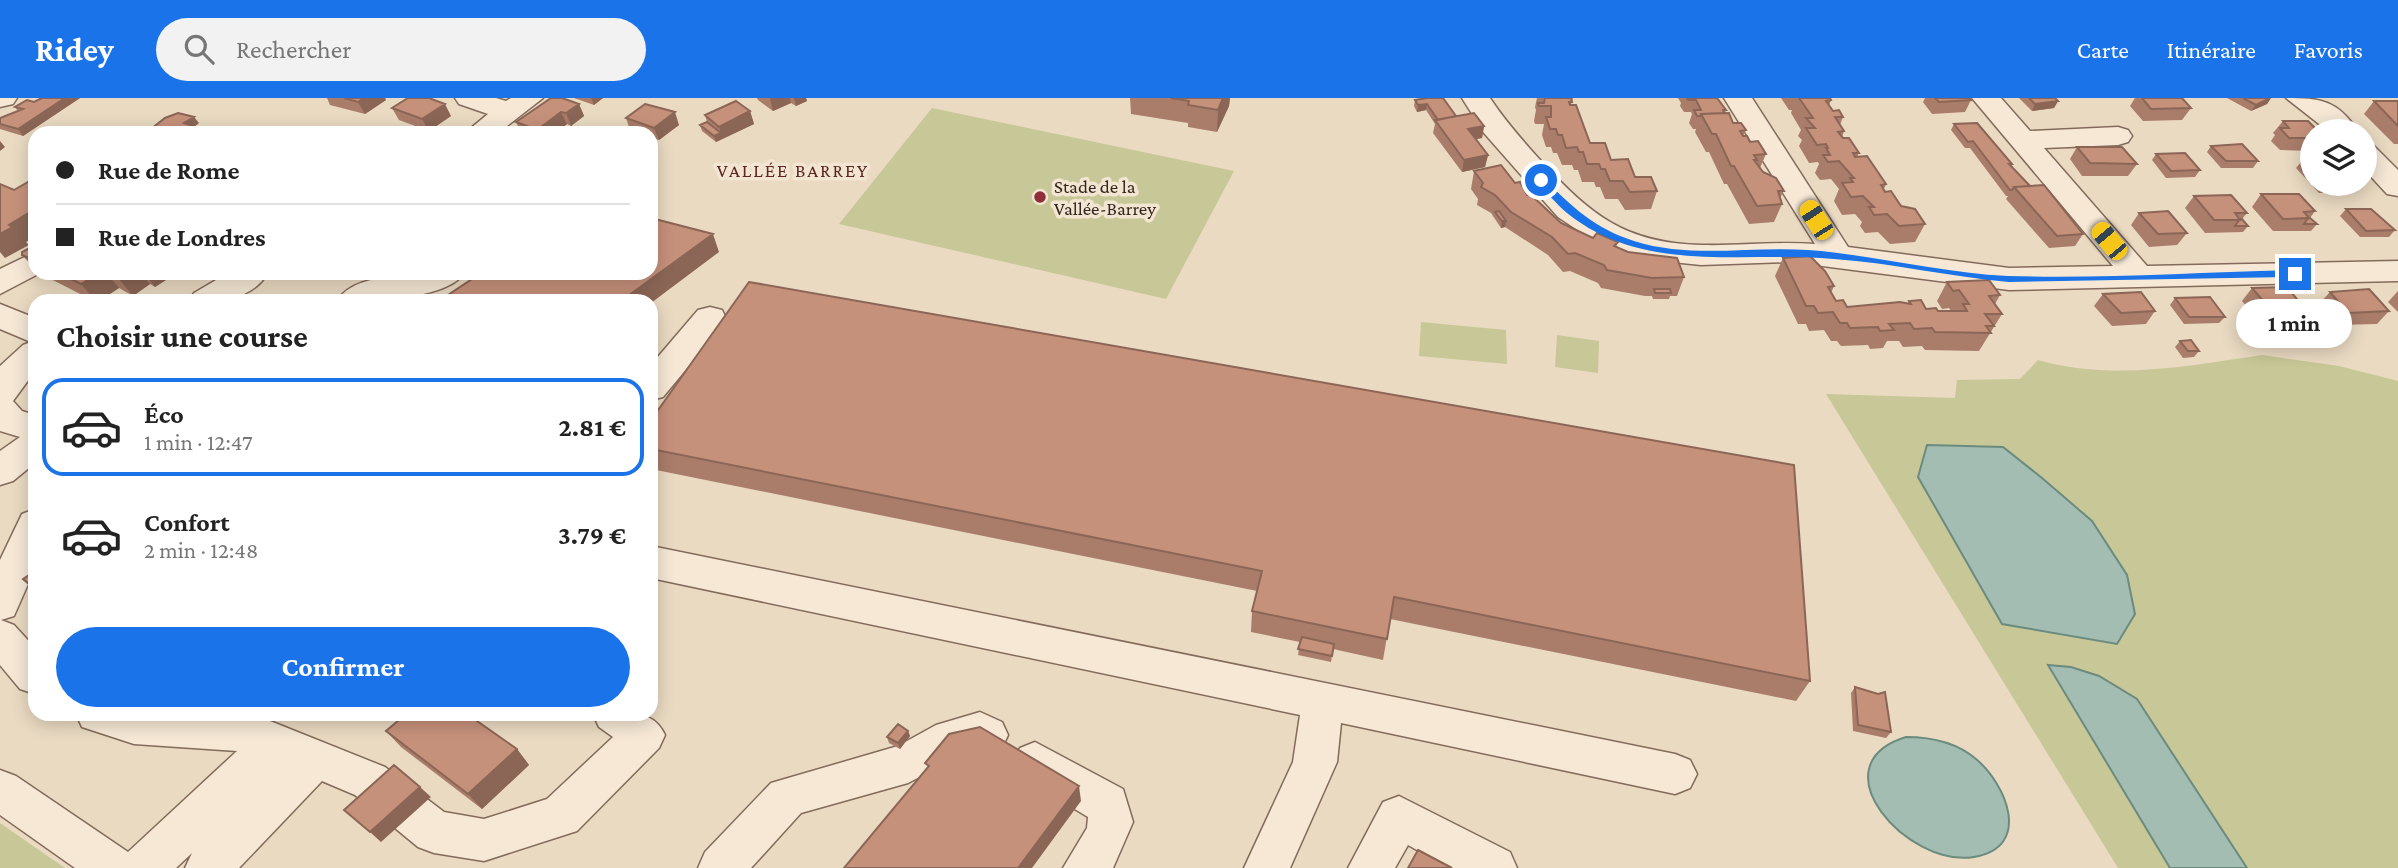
<!DOCTYPE html>
<html lang="fr">
<meta charset="utf-8">
<style>
:root{--surface:#fff;--page:#f2f2f2;--text:#222;--muted:#767676;--line:#e0e0e0;--accent:#1a73e8}
body{margin:0;font-family:"Crimson Pro",serif;background:var(--page);color:var(--text);height:100vh;display:flex;flex-direction:column;font-size:26px;white-space:nowrap}
*{box-sizing:border-box;margin:0}
p{font-size:23px;color:var(--muted)}
.icon{flex:none;width:38px;height:38px;fill:none;stroke:currentColor;stroke-width:2;stroke-linecap:round;stroke-linejoin:round}
.map{position:relative;flex:1;overflow:hidden}
.panel{position:absolute;left:28px;top:196px;width:630px;height:427px;display:flex;flex-direction:column;background:var(--surface);border-radius:21px;box-shadow:0 4px 18px #0003}
.panel>*{flex:none}
.banner{position:absolute;left:28px;top:28px;width:630px;height:154px;border-radius:21px;box-shadow:0 4px 18px #0003;display:grid;align-content:center;height:154px;padding:0 28px;background:var(--surface)}
.controls{position:absolute;left:2300px;top:21px;display:grid;gap:14px}
.controls a{display:grid;place-items:center;width:77px;height:77px;border-radius:50%;background:var(--surface);box-shadow:0 4px 18px #0003;font-size:35px}
.end{position:absolute;width:32px;height:32px;margin:-16px;border:9px solid #1a73e8;background:#fff;box-shadow:0 0 0 4px #fff}
.from{border-radius:50%}
.bubble{position:absolute;height:49px;border-radius:24px;background:var(--surface);box-shadow:0 4px 18px #0003;font-size:23px;font-weight:700;line-height:49px;text-align:center}
.car{position:absolute;width:21px;height:42px;margin:-21px -10px;border-radius:9px;box-shadow:0 0 5px 2px #0007;background:linear-gradient(#f5c518 24%,#345 0 40%,#f5c518 0 76%,#345 0 86%,#f5c518 0)}
.banner b{display:flex;align-items:center;gap:24px;height:66px;font-size:26px}
.banner b+b{border-top:2px solid var(--line)}
.banner i{width:18px;height:18px;background:var(--text)}
ul{padding:0;list-style:none}
li{display:flex;align-items:center;gap:21px;height:98px;margin:0 14px 10px;padding:0 14px;border:4px solid transparent;border-radius:21px}
li div{flex:1}
li b{display:block;font-size:26px}
li em{font-style:normal;font-weight:700}
li.current{border-color:var(--accent)}
li>.icon{width:63px;height:63px;stroke-width:1.5}
h2{padding:0 28px;font-size:32px;line-height:84px}
.primary-button{display:flex;gap:14px;margin-top:auto;padding:14px 28px}
.primary-button a{flex:1;height:80px;border-radius:42px;background:var(--accent);color:#fff;font-size:28px;font-weight:700;line-height:80px;text-align:center}
header{display:flex;align-items:center;gap:42px;box-sizing:border-box;height:98px;padding:0 35px;background:var(--accent);color:#fff}
header strong{font-size:33px}
nav{display:flex;gap:38px;margin-inline-start:auto;font-size:24px}
.search{width:490px;height:63px;background:var(--page);display:flex;align-items:center;gap:18px;box-sizing:border-box;padding:0 24px;border-radius:38px;color:var(--muted);font-size:26px}
.map>svg:first-child{display:block}
.green{fill:#c8c797}
.water{fill:#a4bdb3;stroke:#6c8b7f;stroke-width:2}
.lines{fill:none;stroke-linecap:round;stroke-linejoin:round}
.minor-casing{stroke:#836b5b;stroke-width:3}
.minor{fill:#f6e8d5;fill-rule:evenodd}
.wall{fill:#aa7d6a}
.shaded-wall{fill:#8b6656}
.building{fill:#c6917b;stroke:#8b6656;stroke-width:2}
.route{fill:#1a73e8}
.poi-dot{fill:#8e2f3b;stroke:#f2e5d1;stroke-width:2.5}
.labels{text-anchor:middle;dominant-baseline:central;stroke-width:7;stroke-linejoin:round;paint-order:stroke}
.far-quarter-label{font-size:19px;letter-spacing:2px;fill:#5d2620;stroke:#f2e5d1}
.poi-label{font-size:19px;fill:#34261e;stroke:#f2e5d1;text-anchor:start}
</style>
<header>
<strong>Ridey</strong>
<div class="search"><svg class="icon" aria-label="search" viewBox="0 0 24 24"><circle cx="10" cy="10" r="6"/><path d="M15 15l6 6"/></svg>Rechercher</div>
<nav><a>Carte</a><a>Itinéraire</a><a>Favoris</a></nav>
</header>
<div class="map">
<svg width="2398" height="770" viewBox="0 0 2398 770">
<rect width="100%" height="100%" fill="#eadac2"/>
<path class="green" d="M932 10 1234 73 1166 201 839 126Z
M1421 224 1506 232 1507 266 1419 258Z
M1557 237 1599 243 1598 275 1555 269Z
M2262 257 2339 268 2398 283V770H2118L1826 296 1955 300 1957 282 2020 281 2038 262C2113 283 2188 268 2262 257Z
M0 725 65 770H0Z"/>
<path class="water" d="M1927 347 2003 349 2042 380 2092 423 2127 477 2135 516 2117 546 2002 526 1918 379Z
M2048 567 2071 569 2099 578 2137 601 2247 770H2170Z
M1906 639C1932 639 1956 644 1976 661 2006 686 2033 749 1974 759 1908 770 1815 667 1906 639Z"/>
<g class="lines">
<defs>
<path id="minor" d="M0 0H17L13 6 0 9Z
M455 0H496L506 3 511 0H543L498 35H465L488 16 459 6Z
M1462 0H1490C1505 23 1522 42 1541 63 1591 117 1624 145 1702 147 1739 148 1777 143 1815 146L1724 0H1752L1848 149 2009 170 2113 168 1972 0H2001L2030 33 2118 29 2128 32 2132 38 2128 44 2118 47 2044 50 2147 168 2398 163V183L2009 192 1791 164 1701 167 1653 162 1591 141 1558 119 1484 35Z
M2286 0C2321 0 2337 2 2358 33H2328Z
M2364 45 2374 48 2398 72V98L2387 96 2364 71Z
M35 154V175H40L0 196V171Z
M228 175H268C251 203 218 203 189 203L194 195Z
M411 175H464C447 202 367 203 337 203 351 180 386 180 411 175Z
M0 206 35 220V273L13 303 22 313 35 317V365L13 383 0 387V353L20 339 0 333V268L23 247 31 244 0 231Z
M710 209 722 212 726 220 722 228 663 299 651 302V267L698 212Z
M35 411V470L14 518 1 522 14 527 35 550V596L20 591 0 567V462L22 416Z
M651 448 1675 656 1690 662 1697 676 1690 690 1675 696 1341 625 1337 664 1290 770H1244L1293 664 1300 617 651 480Z
M980 614 1002 624 1008 637 1002 650 987 656 978 653 961 657 908 685 801 715 751 770H698L705 754 771 685 898 648 936 627Z
M76 616H267L265 621 385 669 444 714 484 721 547 701 613 639 599 629 593 616C621 616 652 608 665 637L659 650 577 733 484 763 434 755 418 749 355 697 322 683 239 770H185L192 755 176 770H75L0 717V672L16 678 128 754 237 653 134 646 82 629Z
M1035 644 1123 691 1133 724 1113 770H1063L1087 730 1088 719 1020 678 1013 664 1020 650Z
M1399 698 1510 754 1517 770H1449L1408 747 1395 770H1348L1383 704Z"/>
</defs>
<use href="#minor" class="minor-casing"/>
<use href="#minor" class="minor"/>
</g>
<path class="wall" d="M40 0H80L23 38 0 31V20L18 13 15 9 34 4Z
M327 0H385L386 2 365 16 330 7Z
M574 0H603L594 7Z
M757 0H806L807 3 796 8 791 5 773 13 758 2Z
M1130 0H1230L1229 8 1217 34 1188 29V25L1131 16Z
M1427 0 1456 18 1484 28 1482 40 1476 41 1488 57 1485 69 1462 74 1433 35 1435 26 1426 12 1417 14 1414 8 1415 2Z
M1537 0H1573L1571 7 1590 45 1635 79 1657 93 1651 111 1625 112 1618 101H1605L1600 89H1596L1594 84H1582L1578 72H1574L1572 67H1562L1557 55H1553L1551 49H1546L1542 37 1544 26H1535L1534 23 1536 12 1535 9Z
M1678 0H1717L1726 12 1725 15 1733 25 1746 32 1743 38 1766 56 1760 70 1784 93 1780 100 1782 106 1774 124 1749 126 1727 86H1724L1709 54H1706L1695 34 1696 31H1693L1689 25 1692 16 1691 14H1684L1680 8 1681 5Z
M1781 0H1830L1831 2 1829 8 1833 13 1843 19 1840 27 1844 33 1842 39 1859 55 1857 59 1886 86 1884 91 1901 108 1925 126 1915 144 1890 146 1878 134 1865 135 1860 128 1862 124 1855 116 1842 117 1834 103 1839 91 1831 81 1820 82 1815 75 1819 66 1818 64 1809 65 1799 48 1802 42 1798 38 1801 32 1791 15 1792 12H1789Z
M1925 0H1970L1971 2 1965 14 1932 16 1923 4Z
M2019 0H2055L2058 3 2054 10 2032 13Z
M2135 0H2182L2191 10 2182 22 2143 23 2130 8Z
M2227 0H2271L2267 6 2251 13Z
M2374 3H2398V46H2394L2364 16Z
M579 6 584 18 571 28 567 26 555 35H521L516 24Z
M392 10 451 18 429 33 399 22Z
M750 13 754 26 716 44 702 33 700 27 707 24 705 17Z
M626 20 679 27 659 42 651 40V35H638L630 32Z
M2283 23 2312 33V53L2280 52 2271 43 2275 37 2273 35Z
M1954 26 2012 66 2011 68 2030 88 2083 136 2075 148 2049 150 2006 101 2008 98H2006L1970 50H1965L1951 32Z
M2211 48 2258 63 2253 70H2221L2207 54Z
M2077 49 2137 66 2128 78H2082L2070 61Z
M2156 56 2200 72 2195 79 2166 80 2152 62Z
M2306 58H2312V86H2355L2348 94 2319 95 2296 70Z
M1474 73 1515 85 1527 97 1561 125 1593 140 1618 144 1616 149 1684 179 1677 198H1670L1669 201H1653L1652 198H1645L1601 190 1598 185 1570 173 1563 174 1548 157 1505 129 1501 130 1491 115 1477 107 1478 101 1471 91Z
M2261 96 2315 113 2310 120 2317 126 2311 133H2273L2252 109Z
M2194 98 2247 115 2242 121 2248 128 2243 134 2205 135 2185 110Z
M2346 111 2395 132 2389 139H2360L2340 118Z
M2139 115 2187 135 2177 147 2149 149 2131 127Z
M35 147V171L22 157Z
M1783 160 1834 188 1831 195 1836 203 1847 209 1908 205 1909 203 1926 211 1938 213H1951L1949 210 1942 211 1937 203 1947 184 2000 197 1995 206 2002 216 1979 253 1925 252 1922 248 1903 249 1899 243H1887L1883 250 1870 251 1868 247 1841 248 1837 243H1831L1824 232 1809 233 1806 226H1798L1775 178Z
M39 175H177L155 189 150 186 133 198 119 190 99 203H94Z
M2252 190 2305 211 2294 223 2259 224 2242 203Z
M2398 193V214L2388 204Z
M2330 194 2389 213 2377 226 2337 227 2319 206Z
M2103 196 2155 213 2146 226 2112 228 2094 208Z
M2175 200 2225 219 2219 225 2184 226 2170 207Z
M2180 243 2199 253 2194 259 2183 260 2175 249Z
M651 322 1810 583 1796 603 1390 521 1383 562 1333 551 1331 564 1298 557 1300 544 1251 534 1252 513 1257 493 651 371Z
M1855 589 1891 634 1886 640 1853 633 1851 595Z
M386 633 517 651 529 667 482 711 401 649Z
M908 633 910 638 900 651 889 645 887 639Z"/>
<path class="shaded-wall" d="M65 0H80L23 38 18 31Z
M364 0H385L386 2 365 16 358 4Z
M591 0H603L594 7Z
M771 0H790L791 5 773 13 770 1Z
M794 0H806L807 3 796 8Z
M1223 0H1230L1229 8 1217 34 1218 12Z
M2271 0 2267 6 2251 13 2256 7Z
M2058 3 2054 10 2032 13 2035 6Z
M445 6 451 18 429 33 422 21Z
M579 6 584 18 571 28 566 15Z
M1427 6 1426 12 1417 14 1418 7Z
M750 13 754 26 716 44 714 38 721 35 719 29Z
M561 14 567 26 555 35H538L537 32Z
M675 14 679 27 659 42 654 30Z
M194 19 199 25 194 29 197 34 183 35 184 25Z
M1484 28 1482 40 1466 43 1468 31Z
M0 43 5 49 0 53Z
M1488 57 1485 69 1462 74 1464 62Z
M35 111V138L26 144 29 147 5 160 0 154V136L9 127Z
M1502 123H1506L1505 129 1501 130Z
M713 136 719 154 651 205V203H621Z
M99 175H107L119 190 99 203H96L81 186Z
M124 175H141L150 186 133 198 118 180Z
M144 175H177L155 189Z
M908 633 910 638 900 651 898 645Z
M517 651 529 667 482 711 468 696Z
M1079 688 1081 703 1032 770H1018Z
M420 689 431 699 381 744 370 734Z"/>
<path class="building" d="M42 0H65L18 31 0 26V20L23 11 15 9 27 2 34 4Z
M344 0H364L358 4Z
M408 0H429L445 6 422 21 392 10Z
M551 0H562L579 6 566 15 561 14 537 32 516 24Z
M1171 0H1223L1218 12 1188 7 1189 3Z
M1427 0H1443L1456 18 1438 22 1427 6 1418 7 1415 2Z
M1545 0H1571L1572 4H1569L1570 7H1576L1590 45H1605L1611 62 1628 61 1635 79H1651L1657 93 1630 94 1623 83H1610L1605 71H1601L1599 66H1587L1583 54H1579L1577 49 1566 50 1562 37H1558L1556 31H1550L1546 19H1551V8H1539L1538 5H1544Z
M1687 0H1717L1726 12H1723L1724 15 1701 16V18H1697L1694 12H1701L1696 2H1688Z
M1799 0H1830L1831 2 1826 3 1833 13 1839 12 1843 19H1835L1844 33 1838 34 1843 40H1849L1859 55H1853L1855 59 1867 58 1886 86 1881 87 1885 94 1891 93 1901 108 1915 111 1925 126 1899 128 1887 116 1874 117 1869 109H1874L1863 98 1851 99 1842 85 1853 84 1850 80H1854L1839 63 1828 64 1823 57H1830L1826 50H1828L1826 46 1817 47 1806 30H1815L1806 20H1813Z
M1935 0H1970L1971 2 1939 4Z
M2029 0H2055L2058 3 2035 6Z
M2142 0H2182L2191 10 2151 11Z
M2243 0H2270L2256 7Z
M736 3 750 13 719 29 705 17Z
M2374 3H2398V28Z
M645 6 675 14 654 30 626 20Z
M178 15 194 19 184 25 193 28 183 35 174 33 171 35H146L165 20Z
M1474 15 1484 28 1468 31 1488 57 1464 62 1435 22Z
M1729 15 1733 25H1741L1746 32 1740 33 1743 38H1747L1750 44 1758 43 1766 56 1754 57 1757 62H1754L1763 74 1776 80 1784 93H1778L1782 106 1757 108 1734 68H1731L1716 36H1712L1701 16Z
M2283 23H2308L2318 33H2312V40H2289L2280 30H2289Z
M707 24 721 35 714 38 700 27Z
M1977 25 2012 66H2009L2030 88 2014 89 2012 92H2010L1973 43 1968 44 1954 26Z
M2242 46 2258 63H2226L2211 48Z
M2077 49H2122L2137 66 2090 65Z
M2185 55 2200 72 2171 73 2156 56Z
M2306 58H2312V64Z
M1501 67 1515 85 1520 84 1527 97 1530 96 1561 125 1593 140 1597 135 1618 144 1614 148 1628 154 1677 160 1684 179 1652 180 1607 172 1604 167 1575 155 1568 156 1552 139 1511 114 1495 97 1481 89 1483 85 1474 73Z
M35 80V111L9 127 13 129 0 136V86L14 92Z
M2044 87 2083 136 2057 138 2014 89Z
M2261 96H2299L2315 113 2304 114 2309 120 2283 121Z
M2231 97 2247 115H2235L2240 122H2214L2194 98Z
M2346 111H2371L2395 132 2366 133Z
M1499 113 1506 123H1502L1495 114Z
M2168 113 2187 135 2158 136 2139 115Z
M651 120 713 136 621 203H439L481 175H651Z
M2308 120H2310L2317 126H2304Z
M2240 121H2242L2248 128H2235Z
M35 147V163L22 157V154Z
M1810 158 1825 173 1834 188 1828 189 1836 203 1843 202 1847 209 1900 204 1911 206 1909 203 1921 202 1926 211 1936 210 1938 213H1967L1963 206H1969L1959 192 1953 193 1947 184 1989 182 2000 197 1989 198 2002 216H1985L1994 228H1986L1991 235 1935 234 1932 230 1914 231 1910 225 1889 226 1894 232 1880 233 1878 229 1850 230 1847 225H1840L1833 214 1818 215 1814 208H1806L1783 160Z
M59 175H99L81 186Z
M110 175H124L118 180Z
M749 184 1794 367 1810 583 1394 499 1387 541 1252 513 1262 473 651 351V322Z
M2287 189 2305 211H2270L2252 190Z
M1654 191H1670L1671 195H1655Z
M2369 191 2389 213 2348 215 2330 194Z
M2141 194 2155 213 2121 215 2103 196Z
M2210 199 2225 219H2189L2175 200Z
M2191 242 2199 253H2188L2180 243Z
M35 473V491L23 481Z
M1302 539 1334 546 1332 558 1298 551Z
M1855 589 1878 596 1885 594 1891 634 1858 627Z
M406 616H467L517 651 468 696 386 633Z
M898 626 908 633 898 645 887 639Z
M980 629 1079 688 1018 770H844L929 668 925 665 949 636Z
M394 667 420 689 370 734 344 712Z
M1418 752 1452 770H1408Z"/>
<path class="route" d="M1537 80H1544C1570 108 1596 131 1634 143 1691 161 1749 148 1808 152 1875 157 1941 175 2008 178 2103 181 2200 174 2295 172L2300 176 2295 179 2009 184C1950 179 1893 165 1834 161 1743 153 1644 177 1567 115 1556 106 1547 94 1537 84Z"/>
<circle class="poi-dot" cx="1040" cy="99" r="7"/>
<g class="labels">
<g class="far-quarter-label">
<text x="793" y="72">VALLÉE BARREY</text>
</g>
<g class="poi-label">
<text x="1054" y="88">Stade de la<tspan x="1054" dy="22">Vallée-Barrey</tspan></text>
</g>
</g>
</svg>
<div class="controls">
<a><svg class="icon" aria-label="layers" viewBox="0 0 24 24"><path d="M12 4l9 5-9 5-9-5zM3 14l9 5 9-5"/></svg></a>
</div>
<i class="end from" style="left:1541px;top:82px"></i>
<i class="end" style="left:2295px;top:176px"></i>
<div class="bubble" style="left:2236px;top:201px;width:116px">1 min</div>
<i class="car" style="left:1816px;top:122px;rotate:327deg"></i>
<i class="car" style="left:2109px;top:143px;rotate:320deg"></i>
<div class="banner">
<b><i class="from"></i>Rue de Rome</b>
<b><i></i>Rue de Londres</b>
</div>
<section class="panel">
<h2>Choisir une course</h2>
<ul>
<li class="current"><svg class="icon" aria-label="car" viewBox="0 0 24 24"><path d="M5 17H2v-5l4-1 3-4h7l3 4 3 1v5h-3M9 17h6M6 11h13"/><circle cx="7" cy="17" r="2"/><circle cx="17" cy="17" r="2"/></svg><div><b>Éco</b><p>1 min · 12:47</p></div><em>2.81 €</em></li>
<li><svg class="icon" aria-label="car" viewBox="0 0 24 24"><path d="M5 17H2v-5l4-1 3-4h7l3 4 3 1v5h-3M9 17h6M6 11h13"/><circle cx="7" cy="17" r="2"/><circle cx="17" cy="17" r="2"/></svg><div><b>Confort</b><p>2 min · 12:48</p></div><em>3.79 €</em></li>
</ul>
<div class="primary-button"><a>Confirmer</a></div>
</section>
</div>
